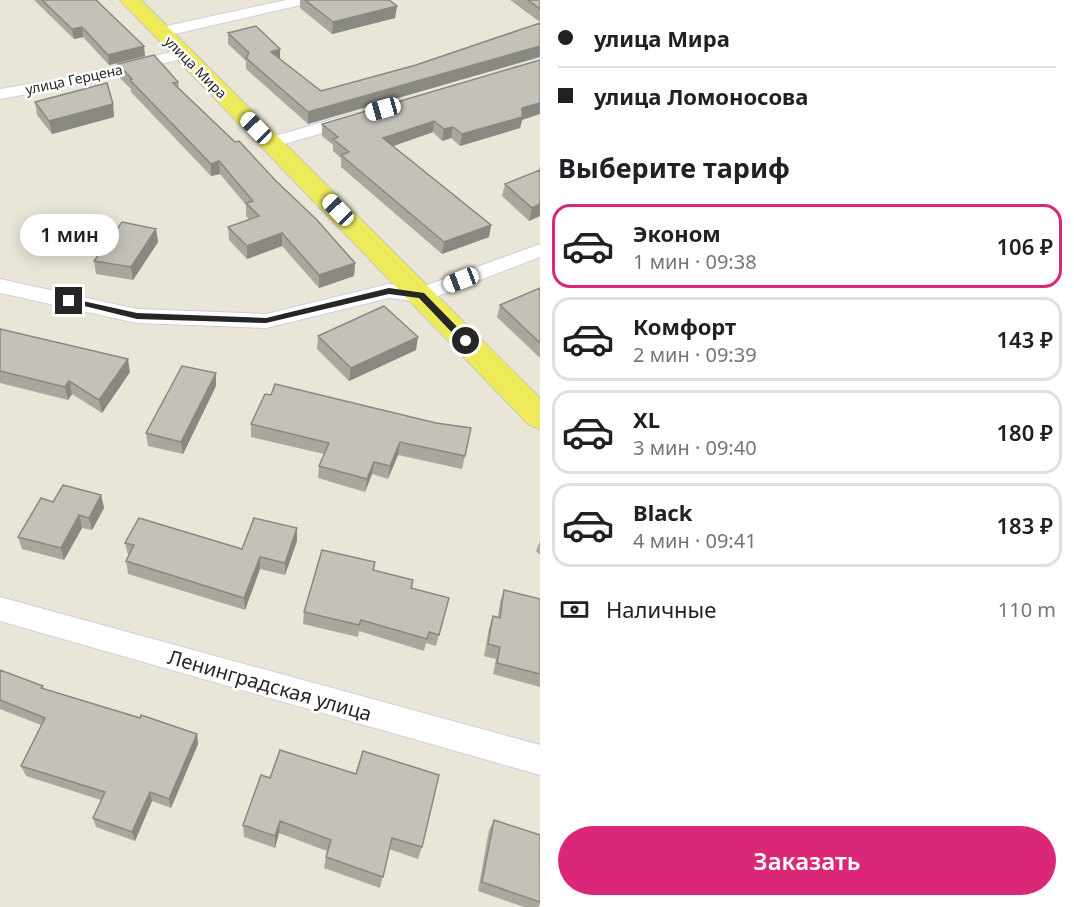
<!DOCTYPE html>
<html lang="ru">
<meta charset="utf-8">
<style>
:root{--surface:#fff;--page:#f6f6f6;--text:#202124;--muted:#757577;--line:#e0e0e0;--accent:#db2777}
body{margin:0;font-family:"Noto Sans",sans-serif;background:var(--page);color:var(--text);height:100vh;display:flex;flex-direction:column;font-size:22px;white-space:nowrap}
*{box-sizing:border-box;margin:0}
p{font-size:20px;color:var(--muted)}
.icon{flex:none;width:33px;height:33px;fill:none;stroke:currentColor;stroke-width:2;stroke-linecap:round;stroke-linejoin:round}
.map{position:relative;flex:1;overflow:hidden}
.sheet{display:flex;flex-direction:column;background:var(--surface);width:534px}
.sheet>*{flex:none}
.hud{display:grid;align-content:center;height:132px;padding:0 18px;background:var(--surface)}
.end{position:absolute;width:27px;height:27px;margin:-14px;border:8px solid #262626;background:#fff;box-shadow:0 0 0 3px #fff}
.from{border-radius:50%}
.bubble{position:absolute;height:42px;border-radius:21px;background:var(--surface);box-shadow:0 3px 15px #0003;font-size:20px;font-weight:600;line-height:42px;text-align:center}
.car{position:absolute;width:18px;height:36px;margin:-18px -9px;border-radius:8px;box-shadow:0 0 4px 2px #0007;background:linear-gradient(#fff 24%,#345 0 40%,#fff 0 76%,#345 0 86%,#fff 0)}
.hud b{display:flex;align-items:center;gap:21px;height:57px;font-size:22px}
.hud b+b{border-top:2px solid var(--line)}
.hud i{width:15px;height:15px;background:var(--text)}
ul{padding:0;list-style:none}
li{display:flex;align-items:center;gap:18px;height:84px;margin:0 12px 9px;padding:0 6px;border:3px solid var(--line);border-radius:18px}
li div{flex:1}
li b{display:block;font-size:22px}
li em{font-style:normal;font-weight:600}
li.active{border-color:var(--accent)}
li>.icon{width:54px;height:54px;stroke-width:1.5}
h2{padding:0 18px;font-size:27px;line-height:72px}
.pay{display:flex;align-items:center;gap:15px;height:66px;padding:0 18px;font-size:22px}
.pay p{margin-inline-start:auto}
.cta{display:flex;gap:12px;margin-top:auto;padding:12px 18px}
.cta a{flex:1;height:69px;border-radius:36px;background:var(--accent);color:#fff;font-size:24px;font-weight:600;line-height:69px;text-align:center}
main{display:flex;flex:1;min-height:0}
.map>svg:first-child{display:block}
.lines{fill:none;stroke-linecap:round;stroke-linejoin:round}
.street-casing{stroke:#cecde0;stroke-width:2}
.primary-casing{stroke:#c7c7c7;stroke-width:2}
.street{fill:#fff;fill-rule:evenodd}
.primary{fill:#edeb59;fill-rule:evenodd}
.wall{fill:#a9a79e}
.shaded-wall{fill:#898881}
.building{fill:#c4c2b8;stroke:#898881;stroke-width:1.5}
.route{fill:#262626}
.labels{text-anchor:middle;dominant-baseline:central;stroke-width:5;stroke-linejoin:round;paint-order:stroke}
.far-street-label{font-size:14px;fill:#262626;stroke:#fff}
.near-street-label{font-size:20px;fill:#262626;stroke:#fff}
</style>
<main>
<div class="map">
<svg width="540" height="907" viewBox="0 0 540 907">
<rect width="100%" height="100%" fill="#e9e6d8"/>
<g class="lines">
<defs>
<path id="street" d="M286 0H312L305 4 162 37 154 32 162 27Z
M184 49 192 54 189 57 68 87 0 99V89L68 77Z
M354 113 360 114 362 118 360 122 271 148 262 143 265 139Z
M540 244V257L428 300 421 302 389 298 266 328 137 323 0 293V279L137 309 266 314 389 284 419 288Z
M0 597 540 745V775L0 621Z"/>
<path id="primary" d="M120 0H141L540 398V429L529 425Z"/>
</defs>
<use href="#street" class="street-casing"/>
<use href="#primary" class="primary-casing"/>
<use href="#street" class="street"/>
<use href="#primary" class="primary"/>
</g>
<path class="wall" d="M34 0H97L145 56 109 65 83 37 74 39Z
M300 0H389L397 6 395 18 332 34 300 8Z
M510 0H540V22Z
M228 33 280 49V59L321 91 308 124 246 69V61L228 44Z
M540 60 520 128 460 146 451 138 442 141 433 132 393 146 491 225 489 237 442 254 341 167V158L333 151V145L322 136V124Z
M118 64 178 82 179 88 275 180 355 263 354 276 319 288 282 246 247 259 229 240 228 227 249 219 246 216V205L220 174 211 176 131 92V89L119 77Z
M35 102 113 104 114 117 52 134 37 115Z
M540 164V216L529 221 502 196 505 184 539 170Z
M156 229 158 242 133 280 96 274 94 261Z
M540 288V358L497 317 500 305Z
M0 329 130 372 102 413 72 394 68 400 0 383Z
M318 336 416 350 349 381 317 349Z
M216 373V386L183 454 148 446 146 433Z
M265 394 465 456 462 469 398 455 388 479 372 474 365 492 318 478 319 466 324 454 251 437V424Z
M101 495 104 508 92 530 82 528 64 560 22 549 18 537 53 502Z
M297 528V541L285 575 260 569 245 610 128 574 126 561 129 555H128L125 543 242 549Z
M540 541V555L536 551Z
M375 562 374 570 413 580 412 588 449 598 436 646 426 643 424 651 359 631 358 637 303 624 304 612Z
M504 590 540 599V687L493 674 496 659 484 656 489 628 493 616 498 617 500 602Z
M0 670 43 686 44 689 197 734 198 744 171 808 152 801 135 841 96 827 93 818 101 800 26 776 21 766 41 725 0 709Z
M270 778 422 847 418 859 389 849 380 888 324 868 327 851 279 833 275 848 244 837 243 825Z
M494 820 540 835V904L538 907H524L478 891 489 830Z"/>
<path class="shaded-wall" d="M397 6 395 18 332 34 333 22Z
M82 27 83 37 74 39 72 29Z
M144 46 145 56 109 65 108 55Z
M540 46V57L308 124V112Z
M280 49V61L271 52Z
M540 103V114L522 120 520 128 460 146 462 134 522 108Z
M113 104 114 117 52 134 49 121Z
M434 121 433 132 382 150 383 138Z
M453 127 451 138 442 141 444 129Z
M219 161 220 174 211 176V164Z
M540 204V216L529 221 532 208Z
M491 225 489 237 442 254 444 242Z
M156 229 158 242 133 280 131 267Z
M282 233V246L247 259V246Z
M355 263 354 276 319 288V275Z
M418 337 416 350 349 381 351 368Z
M128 359 130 372 102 413 99 400Z
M216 373V386L183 454 181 442Z
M69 381 72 394 68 400 65 387Z
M400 442 398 455 388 479 390 466Z
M374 462 372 474 365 492 367 479Z
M101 495 104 508 92 530 89 518Z
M79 515 82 528 64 560 61 548Z
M297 528V541L285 575V563Z
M260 557V569L245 610 244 598Z
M197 734 198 744 171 808 169 799Z
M150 792 152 801 135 841 132 832Z
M280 821 279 833 275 848V836Z"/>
<path class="building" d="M42 0H96L144 46 108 55 82 27 72 29Z
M305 0H389L397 6 333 22Z
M528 0H540V9Z
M540 23V46L308 112 246 58 249 53 228 33 256 26 280 49 271 52 321 91 416 65Z
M154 55 178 82 173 83 235 142 239 141 275 180 317 220 355 263 319 275 282 233 247 246 228 227 259 216 246 203 253 201 219 161 211 164 130 80 132 79 118 64Z
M540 60V103L522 108V117L462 134 453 127 444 129 434 121 383 138 491 225 444 242 341 155 349 152 333 139 338 137 322 124Z
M107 83 113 104 49 121 35 102Z
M540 170V204L532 208 505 184Z
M122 222 156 229 131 267 94 261Z
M540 288V343L500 305Z
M384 306 418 337 351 368 318 336Z
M0 329 128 359 99 400 69 381 65 387 0 371Z
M182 366 216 373 181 442 146 433Z
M275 384 436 423 471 428 465 456 400 442 390 466 374 462 367 479 319 466 329 443 251 424 265 394 271 395Z
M63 485 101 495 89 518 79 515 61 548 18 537 41 498 53 502Z
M139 518 242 549 254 518 297 528 285 563 260 557 244 598 126 561 134 545 125 543Z
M322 550 375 562 373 570 413 580 411 588 449 598 439 635 429 632 427 639 361 620 359 625 304 612Z
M504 590 540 599V674L497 663 500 647 488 644 493 616 500 618Z
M0 670 43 686 41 688 140 718 141 715 197 734 169 799 150 792 132 832 93 818 105 792 21 766 45 718 0 700Z
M280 750 356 774 363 751 439 775 422 847 392 838 383 877 326 857 331 840 280 821 275 836 243 825 261 775 270 778Z
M494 820 540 835V902L482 882Z"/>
<path class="route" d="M389 288 424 293 469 339V343H462L419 298 389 294 266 323 137 319 64 301 69 298 137 313 266 318Z"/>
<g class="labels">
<g class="far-street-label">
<text transform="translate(196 67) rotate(45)">улица Мира</text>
<text transform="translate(74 79) rotate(-12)">улица Герцена</text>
</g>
<g class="near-street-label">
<text transform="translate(270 685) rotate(16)">Ленинградская улица</text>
</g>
</g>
</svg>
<i class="end from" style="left:466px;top:341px"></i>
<i class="end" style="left:69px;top:301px"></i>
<div class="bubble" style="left:20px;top:214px;width:99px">1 мин</div>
<i class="car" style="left:383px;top:109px;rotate:254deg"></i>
<i class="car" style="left:256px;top:128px;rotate:316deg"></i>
<i class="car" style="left:338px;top:210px;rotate:316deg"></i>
<i class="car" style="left:461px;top:280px;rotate:249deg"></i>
</div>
<section class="sheet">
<div class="hud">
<b><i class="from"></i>улица Мира</b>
<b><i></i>улица Ломоносова</b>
</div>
<h2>Выберите тариф</h2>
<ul>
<li class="active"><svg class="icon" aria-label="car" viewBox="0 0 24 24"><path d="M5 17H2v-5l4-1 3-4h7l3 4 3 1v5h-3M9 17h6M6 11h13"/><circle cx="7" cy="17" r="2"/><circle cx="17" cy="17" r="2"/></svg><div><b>Эконом</b><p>1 мин · 09:38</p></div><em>106 ₽</em></li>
<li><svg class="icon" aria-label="car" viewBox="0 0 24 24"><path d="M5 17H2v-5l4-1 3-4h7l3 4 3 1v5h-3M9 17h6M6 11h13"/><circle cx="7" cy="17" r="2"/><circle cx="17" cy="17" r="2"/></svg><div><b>Комфорт</b><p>2 мин · 09:39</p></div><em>143 ₽</em></li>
<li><svg class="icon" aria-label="car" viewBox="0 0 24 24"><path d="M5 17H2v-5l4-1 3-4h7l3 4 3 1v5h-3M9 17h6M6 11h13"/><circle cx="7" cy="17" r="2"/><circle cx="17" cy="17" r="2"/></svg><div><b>XL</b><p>3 мин · 09:40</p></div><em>180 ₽</em></li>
<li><svg class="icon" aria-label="car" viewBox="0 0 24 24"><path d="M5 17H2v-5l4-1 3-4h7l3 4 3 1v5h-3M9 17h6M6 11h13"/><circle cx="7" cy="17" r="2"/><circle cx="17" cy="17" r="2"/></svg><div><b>Black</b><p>4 мин · 09:41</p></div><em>183 ₽</em></li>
</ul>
<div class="pay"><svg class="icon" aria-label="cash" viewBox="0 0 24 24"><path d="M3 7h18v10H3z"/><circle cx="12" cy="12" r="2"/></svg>Наличные<p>110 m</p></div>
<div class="cta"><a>Заказать</a></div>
</section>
</main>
